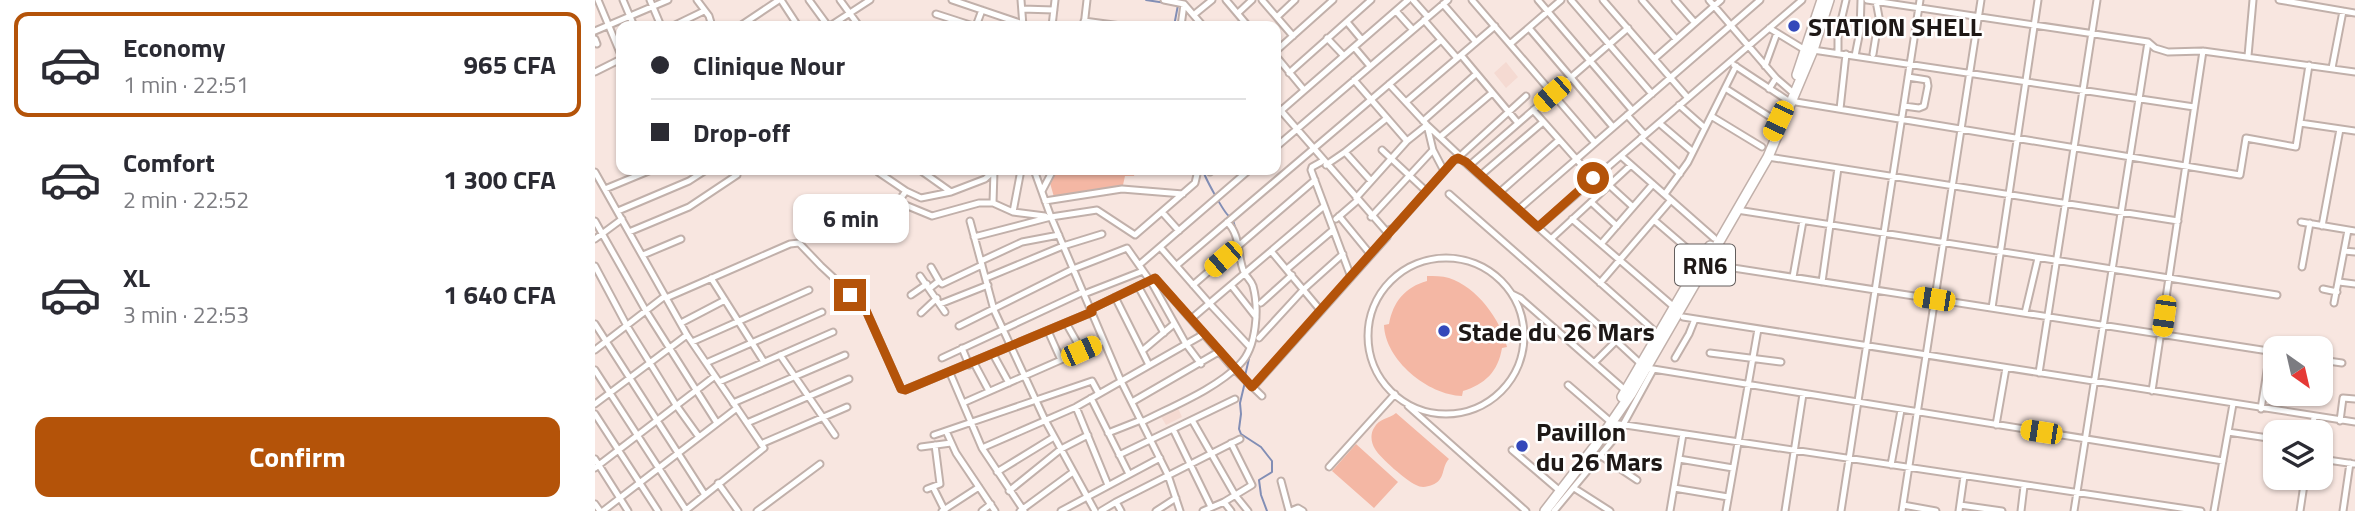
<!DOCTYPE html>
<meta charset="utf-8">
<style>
:root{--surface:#fff;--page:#f7f7f7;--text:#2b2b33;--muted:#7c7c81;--line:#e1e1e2;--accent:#b45309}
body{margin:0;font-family:"Titillium Web",sans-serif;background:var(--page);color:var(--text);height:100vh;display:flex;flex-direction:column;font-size:26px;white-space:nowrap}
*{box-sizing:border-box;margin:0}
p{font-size:23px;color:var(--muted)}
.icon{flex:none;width:38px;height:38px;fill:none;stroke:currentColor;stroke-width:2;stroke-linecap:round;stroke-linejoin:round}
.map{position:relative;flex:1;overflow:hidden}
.drawer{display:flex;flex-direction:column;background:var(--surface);width:595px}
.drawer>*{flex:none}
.banner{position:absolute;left:21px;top:21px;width:665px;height:154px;border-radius:14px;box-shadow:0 2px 5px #0004;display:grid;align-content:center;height:154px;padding:0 35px;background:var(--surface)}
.needle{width:46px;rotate:146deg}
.tools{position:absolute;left:1668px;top:336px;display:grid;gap:14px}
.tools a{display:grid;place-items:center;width:70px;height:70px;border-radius:14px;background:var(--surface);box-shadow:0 2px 5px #0004;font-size:35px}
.end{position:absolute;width:32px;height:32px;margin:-16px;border:9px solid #b45309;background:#fff;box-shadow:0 0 0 4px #fff}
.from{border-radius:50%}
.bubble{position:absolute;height:49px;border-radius:14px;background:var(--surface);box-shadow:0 2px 5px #0004;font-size:23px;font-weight:700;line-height:49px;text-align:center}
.car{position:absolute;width:21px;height:42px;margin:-21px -10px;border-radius:9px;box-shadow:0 0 5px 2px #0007;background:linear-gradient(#f5c518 24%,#345 0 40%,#f5c518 0 76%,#345 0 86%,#f5c518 0)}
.banner b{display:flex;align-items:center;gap:24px;height:66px;font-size:26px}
.banner b+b{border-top:2px solid var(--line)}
.banner i{width:18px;height:18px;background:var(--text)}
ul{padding:12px 0 0;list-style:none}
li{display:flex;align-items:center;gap:21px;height:105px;margin:0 14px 10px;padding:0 21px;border:4px solid transparent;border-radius:14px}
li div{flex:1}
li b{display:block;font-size:26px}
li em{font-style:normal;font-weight:700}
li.on{border-color:var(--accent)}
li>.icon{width:63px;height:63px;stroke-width:1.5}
.button{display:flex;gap:14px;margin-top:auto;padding:14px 35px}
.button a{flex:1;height:80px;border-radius:14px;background:var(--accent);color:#fff;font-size:28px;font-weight:700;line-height:80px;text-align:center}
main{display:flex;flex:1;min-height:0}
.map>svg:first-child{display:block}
.built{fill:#f5dad2}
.green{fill:#f4b7a4}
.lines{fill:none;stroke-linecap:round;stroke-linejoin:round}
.stream{stroke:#828eb5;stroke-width:2}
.minor-casing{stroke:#c1b0aa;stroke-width:9}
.highway-casing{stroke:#c1b0aa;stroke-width:12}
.minor{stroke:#fff;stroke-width:5}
.highway{stroke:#fff;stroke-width:9}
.route{stroke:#b45309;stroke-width:9}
.poi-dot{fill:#3448ba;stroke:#fff;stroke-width:2.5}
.labels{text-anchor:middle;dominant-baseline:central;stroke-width:5;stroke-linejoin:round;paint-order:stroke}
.shield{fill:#fff;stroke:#625d5c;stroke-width:2}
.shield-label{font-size:24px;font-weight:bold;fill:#1e1816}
.poi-label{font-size:26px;font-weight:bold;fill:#1e1816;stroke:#fff;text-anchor:start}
</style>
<main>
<section class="drawer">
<ul>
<li class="on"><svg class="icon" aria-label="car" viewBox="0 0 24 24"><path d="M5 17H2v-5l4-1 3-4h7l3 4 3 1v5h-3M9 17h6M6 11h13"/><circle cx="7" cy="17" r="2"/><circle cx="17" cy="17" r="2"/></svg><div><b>Economy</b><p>1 min · 22:51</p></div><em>965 CFA</em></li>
<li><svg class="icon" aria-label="car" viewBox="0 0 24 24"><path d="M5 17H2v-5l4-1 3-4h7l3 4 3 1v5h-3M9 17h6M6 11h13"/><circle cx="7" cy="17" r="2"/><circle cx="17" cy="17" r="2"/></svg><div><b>Comfort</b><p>2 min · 22:52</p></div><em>1 300 CFA</em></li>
<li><svg class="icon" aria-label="car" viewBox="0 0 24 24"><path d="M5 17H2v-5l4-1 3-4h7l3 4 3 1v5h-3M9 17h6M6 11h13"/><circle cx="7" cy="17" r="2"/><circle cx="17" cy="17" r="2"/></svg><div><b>XL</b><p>3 min · 22:53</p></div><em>1 640 CFA</em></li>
</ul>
<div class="button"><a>Confirm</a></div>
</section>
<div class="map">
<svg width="1760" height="511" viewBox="0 0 1760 511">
<rect width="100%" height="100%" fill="#f8e6e0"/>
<path class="built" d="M911 62 923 77 911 88 899 73Z
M582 406 587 417 571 425 565 415Z"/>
<path class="green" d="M460 170H531L540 172 539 176H530L528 185 459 197 455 183Z
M832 276C839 276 847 276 854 278 882 287 906 320 912 347L907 348C903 372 890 384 868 391L867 396C833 395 790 360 789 325L794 324C798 302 810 287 832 281Z
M801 413 854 459C846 467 851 480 837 485 832 487 826 488 821 485 812 481 785 458 780 449 776 443 775 434 779 428 784 418 794 419 801 413Z
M761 444 803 482 779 508 737 471Z"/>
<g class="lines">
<path class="stream" d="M551 0 571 3
M579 26 583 5
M608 170C609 176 629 213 634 216
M638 220 642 234
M648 259 650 268
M653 272 660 285
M663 327V305
M650 376 655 354
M650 382 645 403 646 414 644 429 646 434 666 447 673 456 677 461V472L664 480 666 495 672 511"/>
<defs>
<path id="minor" d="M3 0 26 55
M28 0 39 26
M55 0 66 26
M102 0 114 16 117 26
M186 0 203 26
M214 0 233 26
M245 0 264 26
M357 0 428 24
M426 0 428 26
M569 0 589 4 608 26
M631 0 653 26
M667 0 698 36
M818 0 833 17
M877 0 1000 143
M943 0 1037 110
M976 0 1057 94
M1008 0 1093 98
M1047 0 1081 39
M1080 0 1100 23
M1114 0 1181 78 1174 89
M1272 0 1553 42 1560 48 1573 52 1608 51 1760 72
M1684 0 1760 13
M848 4 881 42
M427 9 459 10
M801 11 818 30
M601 13 617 0
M643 13 657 0
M341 14 378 26
M682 17 700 0
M829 20 862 58
M489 21 526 26
M752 22 767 40
M78 26 109 11
M145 26 184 0
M235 26 275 0
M381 26 387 10
M457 26 460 0
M489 26 492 0
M586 26 589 4
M934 28 1018 127
M1174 28 1210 50
M0 31 73 0
M732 38 749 56
M0 39 2 44
M915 44 966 0
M759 47 775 66
M1218 50 1599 107
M681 51 738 0
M1243 53V34L1251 0
M1278 54 1284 17 1281 1
M866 55 923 123
M681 56 709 90
M1260 56 1265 31 1266 0
M1653 56 1658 0
M1059 59 1126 0
M1139 65 1192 100
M1170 66 1182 33
M1737 68 1748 11
M0 72 26 59
M694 73 776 0
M1181 78 1196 91
M759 80 812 141
M794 84 832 125 864 155
M1130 88 1183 122
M811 102 900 26
M1201 102 1645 175 1651 138 1701 147 1714 65
M681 105 791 231 799 228 859 160 866 159 1063 334
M1084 105 1110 128
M1309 106 1324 108 1329 106 1333 86 1332 80 1313 77
M1245 109 1251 54
M938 110 998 178
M681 115 813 0
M1032 115 1050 135
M1116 116 1167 147
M828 121 881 74
M1064 123 1098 152
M1705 123 1760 131
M832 125 838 150 849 171
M845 137 897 93
M1046 138 1085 174
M681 147 853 0
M787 150 831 191
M750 152 776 181
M1026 156 1119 238
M864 157 931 96
M1173 157 1583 221
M726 162 717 167 716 170 756 277
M731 165 750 152 792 118
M875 165 1033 28
M439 170 456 217 526 381 573 475 585 511
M0 172 92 335 169 448 90 511
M283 172 311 191 303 202
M615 172 617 170
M886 175 948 122
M1014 185 1038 207
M10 189 56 170
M311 191 326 198 356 192 325 170
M447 191 458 170
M356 192 390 179 400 170
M905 192 964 140
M854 194 1017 337 1019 343 999 363
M1070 194 1093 162 1141 66
M761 198 812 141 832 125
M450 201 527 189 588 194
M996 202 1022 226
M398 203 399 171
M924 209 1165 0
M1142 210 1682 295
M23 211 94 181 111 170
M418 212 426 170
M567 212 584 231
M744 216 776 255
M776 217 838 150
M227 219 245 209C274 219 277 221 303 202L337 216 384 203H398L418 212 450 216
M741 219 763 200
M977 219 1079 307
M1059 220 1102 257
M0 221 51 311 122 423
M375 221 399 310 450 420 500 511
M1706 222 1760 231
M1727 226 1745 129
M943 227 1207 0
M34 232 94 207 142 175
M379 237 456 217 502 210 540 235 600 183 603 170
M0 239 27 219
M956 239 1036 165
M1006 244 1058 184
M565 247 614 303
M676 251 726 311
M1749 251 1760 252
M48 255 86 239
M773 336a78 78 0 1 1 156 0a78 78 0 1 1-156 0Z
M386 261 427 242 464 235
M544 265 654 170
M582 265 846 40
M1119 265 1680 352
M0 266 32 326 81 405 104 437
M336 267 344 281
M1707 267 1715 223
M692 269 738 230
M325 276 350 312
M1198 277 1208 221
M116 278 169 362
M391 278 468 246 507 234
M1227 282 1243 168
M1744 282 1760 284
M1005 283 1076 200
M598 285 720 180
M636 285 661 317
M543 286 569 333
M335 288 344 281 347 284 387 265
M1728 289 1742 292
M489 294 548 271
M917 294 925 298 1031 391
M316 295 332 284
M520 297 554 365
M71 298 195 244 204 243 226 266 269 306 306 389 310 390 497 312
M614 303 654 346
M666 303 697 275
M1739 303 1753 230
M345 304 393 285
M1397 308 1443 0
M496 309 560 278 639 369 667 396
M326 313 342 298
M1430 313 1443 258
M1088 317 1760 422
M596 319 729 206
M86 323 130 300
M471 323 487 351
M0 324 110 495
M364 326 478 269 532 248 558 285 591 344 606 364
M453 331 466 360
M664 338 709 289 748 254
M1019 339 1046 364
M97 342 214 290
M367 348 374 365
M0 350 70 296
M547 351 579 324
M1115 353 1186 362
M398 354 414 383
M185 355 240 435
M347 358 488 292
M1080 358 1094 334 1100 319
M1726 360 1747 363
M111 363 227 312
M379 363 394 391
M1052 368 1628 461
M0 370 91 510
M355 373 387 448 429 511
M1444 373 1502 0
M124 382 238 332
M973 385 1017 423 1606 511
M658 387 792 237 794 232
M1557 391 1608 51
M496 398 534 474
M537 402 625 351
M138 403 250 355
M368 403 509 341
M0 404 92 335
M813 406 931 511
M481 407 513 485
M1666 409 1675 352
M0 414 63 511
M597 420 640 495 653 511
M1745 421 1748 398 1760 399
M547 422C578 406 621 389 645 364 662 347 664 308 658 286 656 280 652 278 649 272 642 256 646 235 632 222
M152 423 254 379
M1401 425 1411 368
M578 429 616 507
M351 431 361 453 400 511
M1633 432 1673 438
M1717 432 1719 417
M513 433 546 420
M339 435 497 381 504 394
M166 444 252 407
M326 447 356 443
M387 448 481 407 609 334
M917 450 965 491
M524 455 640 399
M1006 456 1042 480
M0 459 33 511
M1084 459 1138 468
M1726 459 1760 464
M1296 465 1306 410
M734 467 800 394
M0 468 120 376
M402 472 459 437
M686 481 694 511
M123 483 143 511
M338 487 350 511
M979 488 1015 511
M1079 488 1133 497
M332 489 345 484 340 445
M414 491 466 449 493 435
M521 502 526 511
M629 502 636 511
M0 504 5 511
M1308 505 1341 511
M1365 505 1407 511
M8 511 142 408
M162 511 225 464
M347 511 384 487
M387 511 396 504
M425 511 478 472
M466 511 565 458
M506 511 521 502 645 439
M561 511 581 498
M608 511 629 502 657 485 636 443
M696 511 703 508 708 511
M959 511 1023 434 1058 370
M1075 511 1088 434
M1131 511 1163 329
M1190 511 1208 394
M1246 511 1325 0
M1307 511 1386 0
M1364 511 1369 476
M1426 511 1429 486
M1479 511 1553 42
M1619 511 1638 404
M1705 511 1710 478
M1748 511 1755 463"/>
<path id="highway" d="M1202 75 1227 0
M1027 397 1115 246
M950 511 1001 445 1036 394 1173 157 1218 50 1234 0"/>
</defs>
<use href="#minor" class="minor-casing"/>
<use href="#highway" class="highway-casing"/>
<use href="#minor" class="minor"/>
<use href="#highway" class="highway"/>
</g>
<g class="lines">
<path class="route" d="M255 295 269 306 306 389 310 390 497 312 496 309 560 278 657 387 859 160 863 158 871 162 943 227 998 178"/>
</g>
<g class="poi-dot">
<circle cx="1199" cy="26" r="7"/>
<circle cx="849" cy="331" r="7"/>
<circle cx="927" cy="446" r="7"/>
</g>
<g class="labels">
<rect class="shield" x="1080" y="244.5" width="60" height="41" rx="5"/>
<g class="shield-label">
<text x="1110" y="265">RN6</text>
</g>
<g class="poi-label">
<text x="1213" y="26">STATION SHELL</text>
<text x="863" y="331">Stade du 26 Mars</text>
<text x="941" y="431">Pavillon<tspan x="941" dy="30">du 26 Mars</tspan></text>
</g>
</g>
</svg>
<div class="tools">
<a><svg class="needle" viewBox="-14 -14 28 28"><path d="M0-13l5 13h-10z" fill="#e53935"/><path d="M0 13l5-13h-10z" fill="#7c7c81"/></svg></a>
<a><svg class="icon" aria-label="layers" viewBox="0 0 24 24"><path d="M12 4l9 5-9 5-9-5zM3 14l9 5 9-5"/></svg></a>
</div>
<i class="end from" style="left:998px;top:178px"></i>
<i class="end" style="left:255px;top:295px"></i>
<div class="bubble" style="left:198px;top:194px;width:116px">6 min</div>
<i class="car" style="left:957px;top:94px;rotate:229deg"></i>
<i class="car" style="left:1183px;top:121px;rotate:205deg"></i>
<i class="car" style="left:628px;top:259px;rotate:229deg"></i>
<i class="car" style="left:1339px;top:299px;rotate:279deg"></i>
<i class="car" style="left:1569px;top:316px;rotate:188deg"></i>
<i class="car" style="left:486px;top:351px;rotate:66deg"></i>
<i class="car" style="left:1446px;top:432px;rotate:279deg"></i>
<div class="banner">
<b><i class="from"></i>Clinique Nour</b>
<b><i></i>Drop-off</b>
</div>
</div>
</main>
